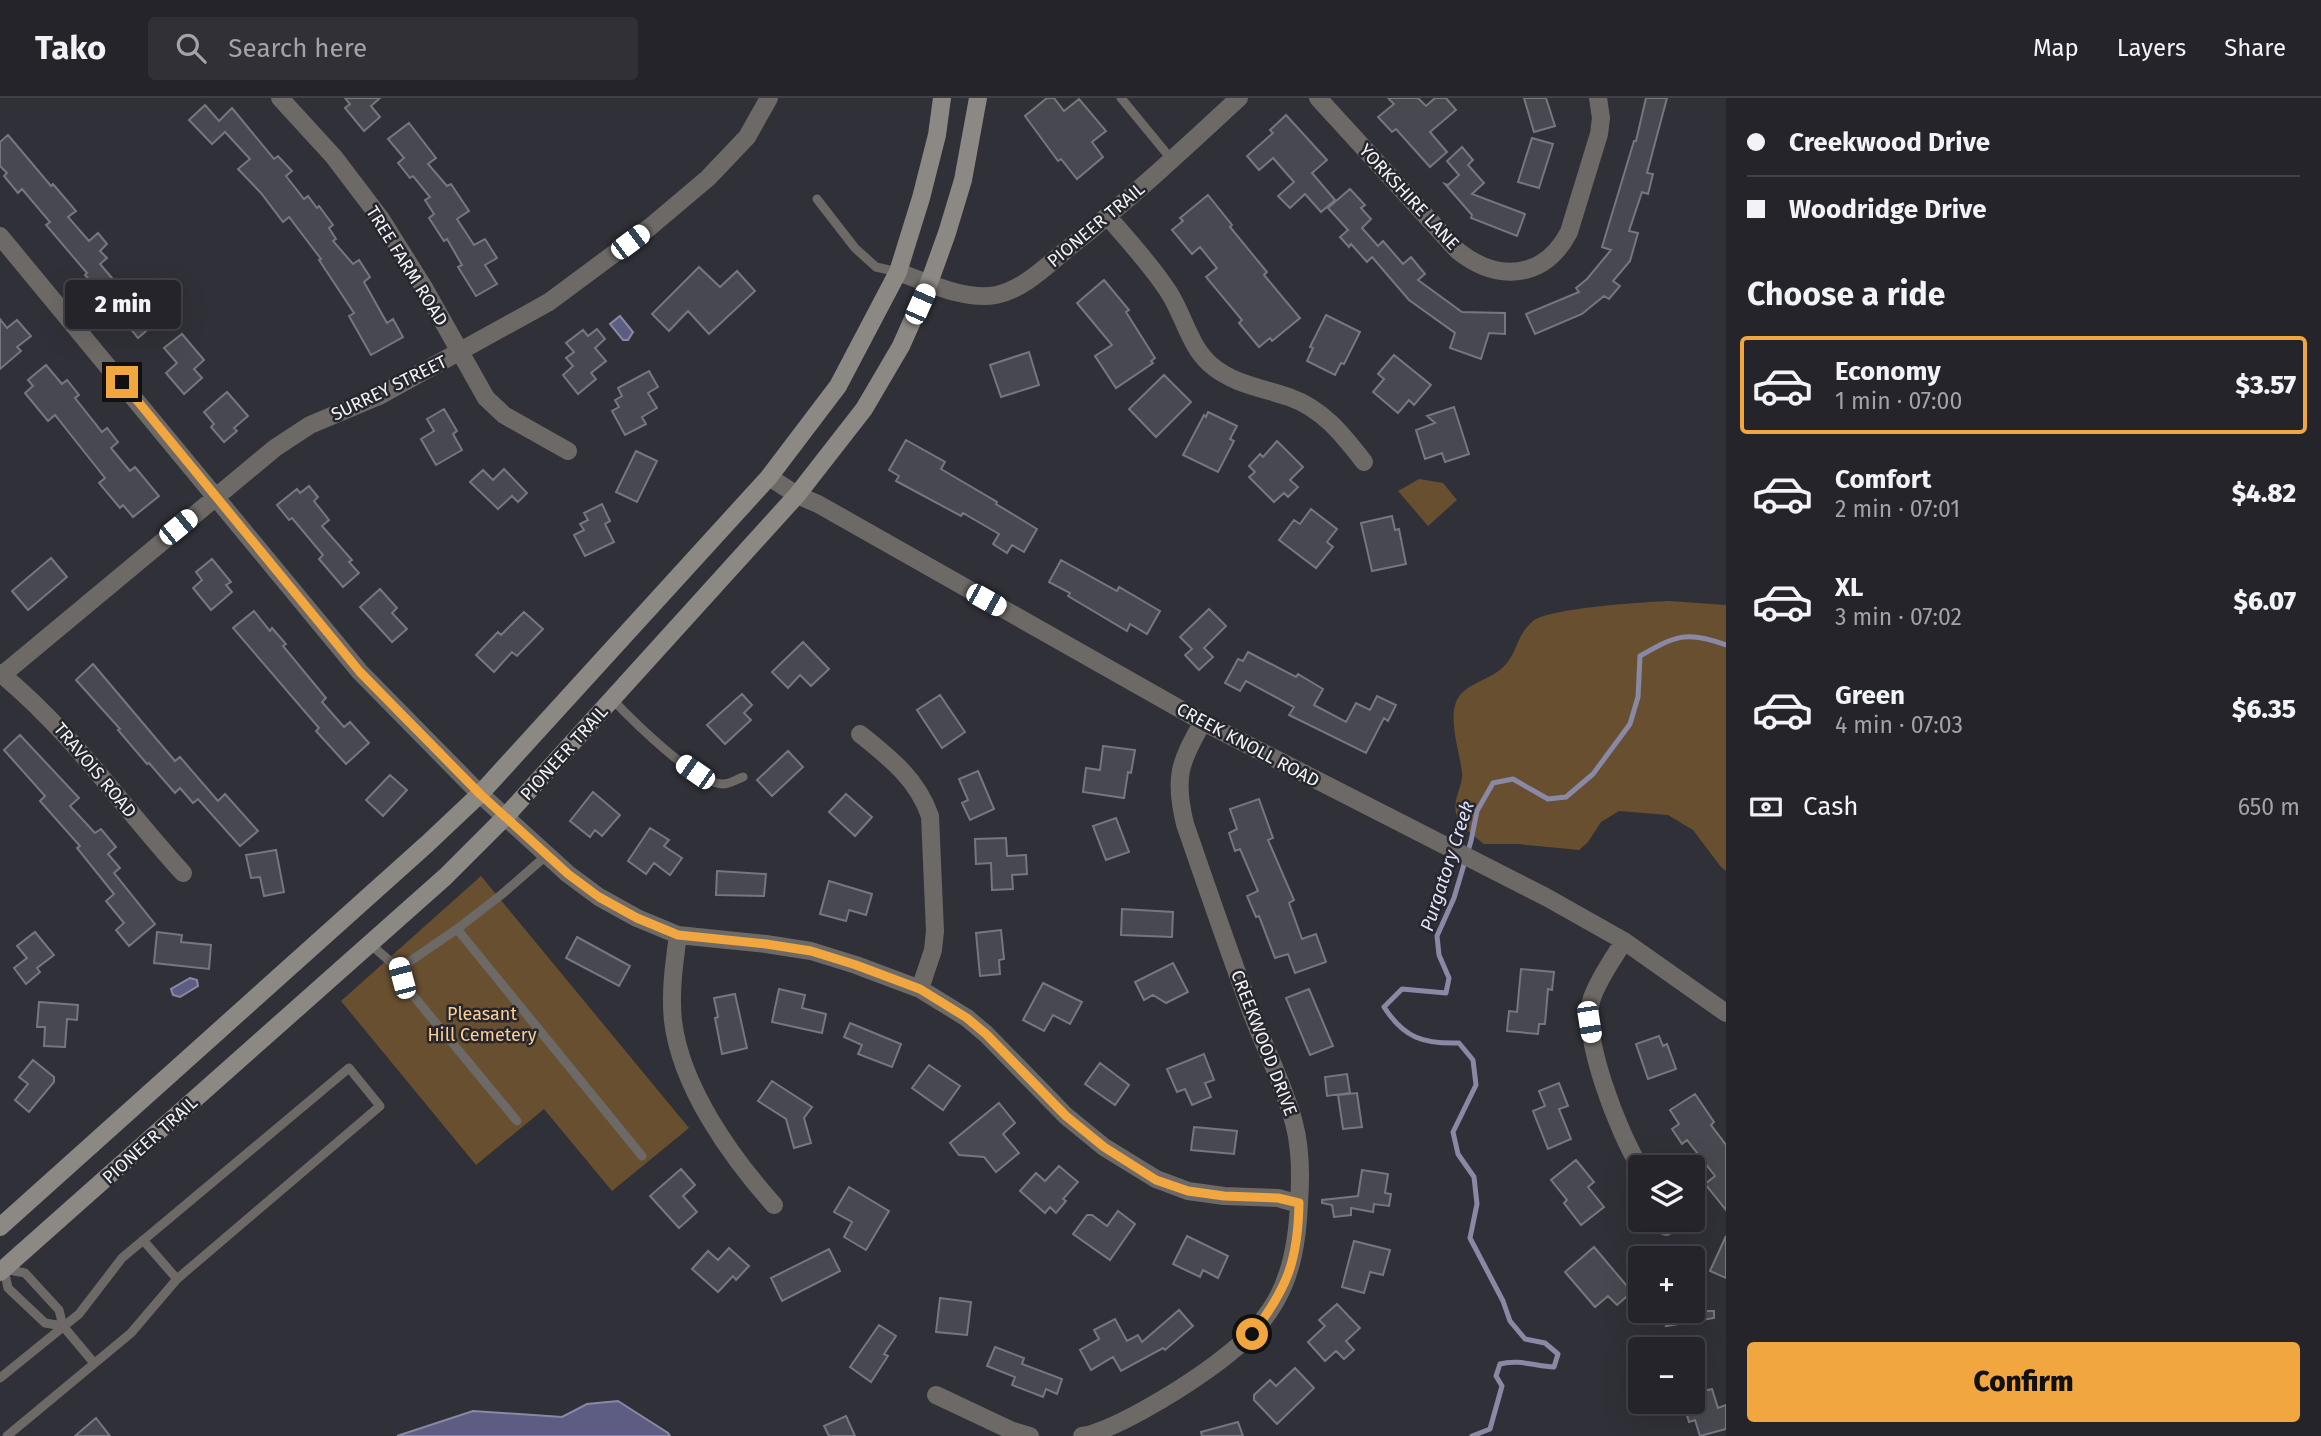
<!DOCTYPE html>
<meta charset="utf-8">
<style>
:root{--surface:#24242a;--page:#303036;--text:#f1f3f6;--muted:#a3a4a8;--line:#414147;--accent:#f1a63f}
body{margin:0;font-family:"Fira Sans",sans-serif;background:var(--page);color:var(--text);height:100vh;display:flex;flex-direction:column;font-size:26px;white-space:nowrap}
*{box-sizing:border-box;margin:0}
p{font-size:23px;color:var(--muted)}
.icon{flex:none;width:38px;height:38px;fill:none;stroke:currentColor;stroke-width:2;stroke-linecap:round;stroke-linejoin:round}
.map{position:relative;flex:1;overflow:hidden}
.panel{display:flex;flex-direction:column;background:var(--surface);width:595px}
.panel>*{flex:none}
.top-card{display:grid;align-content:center;height:154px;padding:0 21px;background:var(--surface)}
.buttons{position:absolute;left:1628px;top:1057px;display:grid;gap:14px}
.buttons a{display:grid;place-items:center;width:77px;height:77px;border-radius:7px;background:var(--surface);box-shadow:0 7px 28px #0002,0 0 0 2px var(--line);font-size:35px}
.end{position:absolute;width:32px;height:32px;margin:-16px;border:9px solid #f1a63f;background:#111;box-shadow:0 0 0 4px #111}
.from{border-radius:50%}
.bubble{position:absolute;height:49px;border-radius:7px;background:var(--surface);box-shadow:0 7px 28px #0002,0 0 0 2px var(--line);font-size:23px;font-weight:800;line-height:49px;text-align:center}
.car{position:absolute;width:21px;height:42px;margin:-21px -10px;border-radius:9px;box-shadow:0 0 5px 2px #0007;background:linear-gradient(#fff 24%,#345 0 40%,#fff 0 76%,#345 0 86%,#fff 0)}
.top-card b{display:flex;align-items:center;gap:24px;height:66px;font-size:26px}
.top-card b+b{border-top:2px solid var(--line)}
.top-card i{width:18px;height:18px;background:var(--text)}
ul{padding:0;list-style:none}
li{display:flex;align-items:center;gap:21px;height:98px;margin:0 14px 10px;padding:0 7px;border:4px solid transparent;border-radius:7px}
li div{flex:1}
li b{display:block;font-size:26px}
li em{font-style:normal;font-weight:800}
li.on{border-color:var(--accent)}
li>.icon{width:63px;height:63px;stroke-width:1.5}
h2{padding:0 21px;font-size:32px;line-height:84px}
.pay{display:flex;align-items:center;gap:18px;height:77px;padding:0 21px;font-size:26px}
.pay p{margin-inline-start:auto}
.cta{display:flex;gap:14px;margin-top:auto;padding:14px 21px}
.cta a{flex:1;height:80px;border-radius:7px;background:var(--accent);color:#111;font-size:28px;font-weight:800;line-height:80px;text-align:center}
header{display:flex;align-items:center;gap:42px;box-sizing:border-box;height:98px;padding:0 35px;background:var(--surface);border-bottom:2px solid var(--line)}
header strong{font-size:33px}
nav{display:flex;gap:38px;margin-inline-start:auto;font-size:24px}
.search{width:490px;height:63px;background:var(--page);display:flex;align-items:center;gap:18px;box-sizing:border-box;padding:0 24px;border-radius:7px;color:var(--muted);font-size:26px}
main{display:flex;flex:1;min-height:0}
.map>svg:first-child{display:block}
.green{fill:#684f30}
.water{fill:#5d5c83;stroke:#8989a6;stroke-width:2}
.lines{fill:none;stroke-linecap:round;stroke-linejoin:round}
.stream{stroke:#8989a6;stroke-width:5}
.building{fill:#484850;stroke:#76767f;stroke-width:2}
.service{stroke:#6c6966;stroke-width:9}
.minor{stroke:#6c6966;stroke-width:18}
.secondary{stroke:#8c8883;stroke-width:18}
.route{stroke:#f1a63f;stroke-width:9}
.labels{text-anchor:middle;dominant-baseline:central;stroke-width:5;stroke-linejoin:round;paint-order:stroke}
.street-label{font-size:18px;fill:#f1f2f6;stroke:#26262d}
.park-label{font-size:18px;fill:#fecd93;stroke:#26262d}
.water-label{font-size:19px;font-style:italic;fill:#dfdffa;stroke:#26262d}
</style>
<header>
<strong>Tako</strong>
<div class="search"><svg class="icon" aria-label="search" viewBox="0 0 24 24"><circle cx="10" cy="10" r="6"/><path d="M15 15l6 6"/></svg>Search here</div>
<nav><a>Map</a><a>Layers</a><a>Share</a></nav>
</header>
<main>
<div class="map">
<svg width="1726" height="1338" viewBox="0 0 1726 1338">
<rect width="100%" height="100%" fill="#303038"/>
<path class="green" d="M1419 381 1443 385 1457 402 1428 428 1398 393Z
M1669 503 1726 507V773L1721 769 1693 732 1668 717 1619 713 1601 724 1588 744 1579 752 1517 746H1484C1465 730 1449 722 1458 695 1460 688 1463 681 1462 675 1460 653 1443 609 1464 593 1475 584 1490 580 1501 571 1518 557 1515 538 1533 523 1549 510 1644 504 1669 503Z
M481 778 689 1030 612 1093 544 1011 476 1067 341 903Z"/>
<path class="water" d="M620 218 633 234 628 242H623L610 226Z
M190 880 197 882 198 888 180 899 173 897 171 891Z
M618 1303 668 1335 670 1338H397L473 1313 562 1319 587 1306Z"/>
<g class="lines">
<path class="stream" d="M1472 1338 1490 1331 1502 1288 1496 1278 1500 1266C1518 1261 1536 1268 1554 1269L1558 1256 1545 1245 1525 1241 1510 1223 1503 1203 1470 1140 1477 1106 1474 1079 1458 1056 1453 1034 1476 987 1473 962 1459 945C1423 946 1404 940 1384 909L1402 891 1446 895 1449 880 1439 857 1437 838 1454 800 1471 743 1477 713 1493 685 1513 681 1548 701 1566 699 1593 676 1630 626 1638 599 1640 558C1675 538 1686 532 1726 547"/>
</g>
<path class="building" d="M345 0H380L371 8 380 19 364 33 345 10 350 6Z
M1047 0H1054L1064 13 1079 1 1106 33 1092 44 1103 59 1077 81 1061 61 1058 63 1025 18Z
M1388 0H1418L1426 8 1435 0H1446L1456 12 1430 34 1447 54 1430 69 1396 31 1392 34 1378 19 1394 6Z
M1524 0H1546L1555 28 1534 34Z
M1646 0H1667L1647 75 1653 76 1648 96 1642 94 1629 133 1638 135 1630 163 1613 183 1620 188 1609 201 1604 198 1582 216 1535 236 1526 216 1579 194 1576 190 1587 181 1611 152 1602 149 1634 43H1636Z
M205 7 219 23 232 10 274 61 278 58 292 73 286 78 304 101 308 98 317 110 319 108 333 127 329 130 336 141 333 143 353 166 359 162 370 179 364 184 387 225 393 221 403 239 371 257 349 218 354 215 319 162 321 161 289 119 283 124 261 95 238 71 250 61 225 34 212 46 189 22Z
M1286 17 1327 62 1312 75 1335 102 1321 114 1305 96 1290 110 1278 98 1294 84 1273 60 1259 72 1247 58 1273 35 1270 32Z
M409 25 436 60 428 66 447 88 451 86 469 113 457 121 474 147 485 141 497 160 485 167 497 186 476 198 458 169 462 167 447 141 444 143 429 120 434 116 425 102 430 99 413 78 410 80 398 65 404 60 388 41Z
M8 37 51 88 53 86 76 113 68 119 89 143 98 135 107 146 100 153 107 160 100 166 112 180 98 192 85 177 87 175 46 127 50 124 22 91 18 95 4 78 7 75 0 68V44Z
M1532 40 1553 46 1539 90 1518 84Z
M1462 49 1473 62 1468 67 1484 85 1472 96 1525 116 1517 138 1471 120 1472 117 1445 86 1448 87 1459 77 1447 63Z
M1350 91 1365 107 1361 110 1371 121 1362 130 1378 148 1383 143 1403 166 1411 159 1425 176 1418 182 1462 214 1505 215V236L1489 235 1481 261 1450 250 1455 235 1409 202 1372 159 1367 164 1351 146 1349 149 1340 139 1348 132 1328 110Z
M1208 97 1232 127 1230 129 1267 174 1264 177 1300 220 1272 243 1270 240 1259 249 1239 225 1242 222 1206 179 1217 170 1200 149 1192 156 1172 132 1183 123 1180 120Z
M699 169 720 189 737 173 755 193 709 236 688 213 669 233 652 216Z
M1104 182 1129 212 1126 214 1155 260 1151 263 1153 265 1116 290 1095 258 1112 247 1077 205Z
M143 188 164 213 149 225 152 228 138 240 126 225 129 222 118 208Z
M1326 217 1360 234 1344 266 1341 265 1335 277 1307 263 1313 250 1310 249Z
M0 221 7 230 17 222 31 238 17 249 21 253 0 271Z
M597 231 605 241 595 250 606 263 591 275 596 281 578 296 563 277 573 268 566 260 574 254 566 245 583 232 588 238Z
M182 236 204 262 194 271 202 280 184 296 166 275 177 265 164 250Z
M1029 254 1039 287 1001 299 990 267Z
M1394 257 1431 287 1414 307 1409 302 1398 315 1373 294 1384 281 1378 276Z
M46 267 62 286 67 282 79 297 75 300 102 334 107 330 118 344 111 350 130 373 135 369 159 398 133 419 123 407 120 410 99 385 105 380 55 317 48 323 25 295 33 288 28 282Z
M649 273 658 289 648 295 657 310 642 319 646 326 625 337 612 313 619 309 615 302 622 298 618 290Z
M1164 277 1191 304 1156 339 1129 311Z
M227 294 248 318 234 330 237 333 224 344 211 329 214 326 204 314Z
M1454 309 1469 356 1445 364 1442 355 1425 361 1416 332 1435 325 1427 318Z
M444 311 457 333 453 336 462 352 436 367 421 341 434 333 427 321Z
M1208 314 1237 328 1230 341 1234 343 1218 374 1183 357 1204 317 1206 319Z
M906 342 945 364 941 371 997 404 996 406 1037 431 1024 454 1012 447 1007 455 993 446 999 436 963 415 961 418 896 383 899 378 889 372Z
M1277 343 1303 369 1290 382 1298 389 1288 399 1284 395 1274 404 1249 379 1255 374 1249 368 1260 356 1263 359Z
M636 353 657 363 637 404 616 394Z
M504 371 527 395 518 404 512 398 498 411 470 384 483 372 493 382Z
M309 388 318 399 314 403 329 422 322 428 352 462 349 464 359 475 343 489 319 461 323 457 292 420 289 422 277 407 297 391 300 395Z
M602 406 610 423 605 426 614 444 585 458 574 437 584 432 580 426 588 422 584 415Z
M1311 411 1337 431 1327 444 1333 449 1316 470 1279 442 1294 422 1300 426Z
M1392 418 1395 432 1399 431 1406 466 1372 473 1361 425Z
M51 460 67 479 28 512 12 493Z
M212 461 231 484 226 487 232 494 211 512 193 490 202 482 196 474Z
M1061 462 1117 493 1119 489 1160 513 1147 536 1130 526 1127 533 1068 498 1070 495 1049 484Z
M380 491 397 510 392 515 407 531 392 544 360 509Z
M1209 511 1226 528 1204 550 1213 559 1199 572 1185 557 1192 551 1180 539Z
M254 513 270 533 272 530 286 546 283 548 326 600 322 604 344 629 350 624 369 645 346 666 316 633 319 630 233 530Z
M524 514 543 531 517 558 512 554 494 574 476 557 498 534 501 537Z
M803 544 829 571 811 588 800 577 788 590 772 574Z
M1248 554 1296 579 1298 576 1323 591 1314 607 1346 624 1356 605 1370 612 1377 598 1396 607 1388 623 1384 620 1366 655 1289 617 1294 609 1246 583 1240 593 1225 585 1238 561 1243 563Z
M93 566 175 663 180 659 218 703 225 696 258 733 240 748 198 701 193 705 180 690 175 695 149 665 147 666 118 632 120 631 76 582Z
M742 596 752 607 744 615 751 622 725 646 707 627Z
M940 597 965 634 942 650 917 612Z
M20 637 79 700 70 708 95 735 101 731 116 749 108 756 120 770 114 775 155 826 129 848 116 832 124 825 106 803 114 796 77 750 80 748 40 703 45 698 4 652Z
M1103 648 1135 652 1131 675 1128 674 1124 700 1083 694 1086 670 1100 672Z
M788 653 803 669 772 698 757 682Z
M978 673 994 711 970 722 962 705 968 702 959 681Z
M390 677 407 692 383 718 366 702Z
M593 694 620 717 602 738 595 732 590 739 570 723Z
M846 696 872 719 855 738 829 714Z
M1259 701 1273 740 1268 742 1294 802 1289 805 1302 841 1316 836 1326 864 1295 875 1288 856 1275 860 1259 818 1256 819 1247 798 1258 793 1240 751 1235 753 1229 735 1237 731 1230 711Z
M1116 720 1129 754 1106 762 1093 728Z
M650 730 669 742 664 748 682 760 670 777 654 765 646 776 628 763Z
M1006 740 1007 758 1026 757 1027 776 1012 777 1013 791 992 792 991 765 976 766 975 741Z
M276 752 284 794 264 798 260 779 251 780 246 757Z
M717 773 766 776 764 798 716 797Z
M829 783 872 796 866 817 849 812 846 823 820 816Z
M1122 811 1173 814 1172 839 1121 837Z
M1001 832 1004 861 999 862 1000 876 980 878 976 835Z
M35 834 54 857 37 870 40 874 26 886 14 870 27 860 17 848Z
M157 834 182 837 181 844 211 847 209 871 154 865Z
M577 839 630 868 619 888 566 860Z
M1173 865 1188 894 1166 905 1153 897 1144 902 1135 884Z
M1521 871 1554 874 1552 892 1548 891 1545 926H1539L1538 936 1507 933 1509 913 1517 914Z
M1043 885 1082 904 1070 926 1053 917 1044 933 1023 922Z
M779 891 805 897 802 910 826 916 822 935 772 924Z
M1309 891 1333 948 1310 957 1286 900Z
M735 896 747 950 722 956 715 920 718 919 714 900Z
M39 904 78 907 77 922 67 921 65 949 44 948 45 929H37Z
M850 925 901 946 892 969 858 956 862 947 844 939Z
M1659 938 1663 948 1667 946 1676 971 1648 981 1636 946Z
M1204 956 1214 982 1205 985 1211 999 1192 1007 1185 991 1177 994 1167 971Z
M33 962 54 979V984L29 1014 15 1002 28 986 19 979Z
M1100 965 1129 987 1115 1007 1085 986Z
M929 967 960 988 943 1012 912 990Z
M1347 976 1350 995 1327 998 1325 979Z
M772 983 812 1009 804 1020 811 1045 794 1050 786 1021 758 1003Z
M1559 985 1568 1008 1559 1011 1571 1041 1548 1051 1533 1013 1545 1008 1539 993Z
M1357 995 1362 1029 1343 1031 1338 997Z
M1695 996 1714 1024 1711 1027 1726 1047V1112L1705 1086 1715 1078 1687 1042 1682 1046 1672 1031 1679 1026 1670 1012Z
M999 1005 1015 1025 1003 1036 1019 1055 996 1074 984 1059 959 1057 950 1045Z
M1194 1029 1237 1033 1234 1056 1191 1052Z
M1576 1062 1594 1084 1588 1089 1604 1109 1581 1127 1564 1105 1567 1102 1551 1082Z
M1059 1068 1078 1084 1063 1101 1066 1103 1056 1115 1050 1109 1045 1115 1020 1093 1036 1075 1045 1083Z
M681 1071 695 1087 683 1098 697 1114 679 1130 650 1098Z
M1362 1072 1388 1076 1385 1095 1391 1096 1389 1108 1374 1106 1373 1114 1351 1110V1117L1334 1119 1332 1107 1322 1105V1102L1358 1098Z
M849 1089 889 1113 866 1152 844 1139 852 1124 834 1114Z
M1118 1113 1135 1126 1110 1162 1073 1136 1087 1117H1092L1107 1128Z
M1187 1138 1228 1158 1218 1180 1203 1172 1200 1179 1173 1166Z
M1726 1138V1180L1710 1173Z
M1354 1143 1390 1152 1383 1177 1370 1174 1364 1195 1342 1189Z
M1594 1149 1632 1194 1617 1207 1608 1198 1595 1209 1565 1174Z
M729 1150 749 1168 736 1182 733 1178 718 1194 692 1171 708 1153 718 1162Z
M829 1151 840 1173 782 1203 771 1180Z
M1692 1183H1700L1705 1213H1714V1220L1666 1228 1663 1213H1692Z
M940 1200 971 1204 967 1237 936 1234Z
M1337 1206 1360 1230 1346 1243 1354 1252 1344 1261 1336 1253 1325 1263 1308 1244 1325 1228 1319 1222Z
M1179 1212 1193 1228 1165 1252 1163 1250 1121 1273 1113 1259 1091 1272 1080 1252 1099 1241 1094 1232 1115 1221 1127 1243 1138 1237 1142 1244Z
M879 1227 896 1238 884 1256 888 1258 871 1284 850 1269Z
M995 1249 1024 1260 1022 1266 1062 1281 1057 1296 1046 1291 1043 1299 1012 1287 1015 1279 987 1268Z
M1692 1265H1696L1704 1293 1712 1291 1718 1310 1726 1307V1331L1700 1338 1695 1322 1689 1324 1683 1304H1692Z
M1295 1270 1314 1290 1277 1326 1254 1302V1297L1270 1282 1276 1288Z
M846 1318 855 1338H829L824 1328Z
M96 1320 110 1338H75Z
M1238 1324 1243 1338H1202L1201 1334Z"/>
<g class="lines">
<path class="service" d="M1121 0 1172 62
M817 101 855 150 876 169 898 174
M612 601C632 622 696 686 723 686 730 686 737 681 743 679
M457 831 642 1058
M370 846 392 865 406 866 457 831 501 797 547 757
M398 866 402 880 411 895 517 1023
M143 1142 177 1181
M4 1171 25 1175 59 1212 63 1228 45 1225 8 1190Z
M63 1228 94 1265
M0 1280 79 1216 122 1160 349 970 380 1008 177 1181 131 1235 7 1338"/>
<path class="minor" d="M280 0 334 59 381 121 423 188 486 300 504 317 568 353
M1318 0 1458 153C1497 184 1544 182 1569 134L1599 36 1601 20 1598 0
M1108 119C1129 143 1151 167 1168 193 1184 217 1189 248 1211 267 1233 286 1262 290 1289 299 1323 311 1343 337 1364 364
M0 138 360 574 480 696 568 776 599 799 637 820 678 837 766 846 811 853 856 867 920 891 967 920 986 936 1066 1018 1104 1049 1156 1081 1188 1093 1224 1098 1278 1100 1299 1106
M898 174C927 184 965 203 996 197 1025 191 1048 166 1071 148 1130 101 1184 51 1239 0
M769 379 797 397 818 406 1203 624 1546 799 1624 843 1726 915
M0 575C71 633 122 708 183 775
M2 577 275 350 310 327 379 298 549 204 650 129 708 80 747 39 769 0
M860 636C890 660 917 681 930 718L935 833 933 852 920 891
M678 837C674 866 670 894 673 923 681 989 731 1059 774 1107
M1624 843C1613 861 1599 880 1592 900 1580 937 1619 1036 1640 1069
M1664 1122 1666 1129
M936 1297 1010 1332 1030 1338
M1082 1338C1113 1333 1176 1294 1203 1275 1272 1227 1296 1188 1299 1104 1301 1077 1301 1051 1294 1025 1284 987 1266 953 1252 916 1229 853 1207 790 1185 726 1174 681 1179 664 1203 624"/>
<path class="secondary" d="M0 1129 427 746 480 696 769 379 838 288 898 174 921 100 937 37 942 0
M0 1174 445 779 506 718 797 397 864 311 901 248 929 185 947 135 963 82 978 0"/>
</g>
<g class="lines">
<path class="route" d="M122 284 360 574 480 696 568 776 599 799 637 820 678 837 766 846 811 853 856 867 920 891 967 920 986 936 1066 1018 1104 1049 1156 1082 1188 1093 1224 1098 1278 1100 1299 1105C1298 1163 1287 1191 1252 1236"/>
</g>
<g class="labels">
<g class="street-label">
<text transform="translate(1409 99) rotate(47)">YORKSHIRE LANE</text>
<text transform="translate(1096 127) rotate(-40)">PIONEER TRAIL</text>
<text transform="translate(407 168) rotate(58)">TREE FARM ROAD</text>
<text transform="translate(389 290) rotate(-26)">SURREY STREET</text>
<text transform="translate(1248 647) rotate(28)">CREEK KNOLL ROAD</text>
<text transform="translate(564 655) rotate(-48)">PIONEER TRAIL</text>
<text transform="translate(95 672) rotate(50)">TRAVOIS ROAD</text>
<text transform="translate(1264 945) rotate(69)">CREEKWOOD DRIVE</text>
<text transform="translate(150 1042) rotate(-42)">PIONEER TRAIL</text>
</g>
<g class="park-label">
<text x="482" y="916">Pleasant<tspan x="482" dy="21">Hill Cemetery</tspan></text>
</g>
<g class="water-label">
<text transform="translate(1447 768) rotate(-72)">Purgatory Creek</text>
</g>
</g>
</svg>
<div class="buttons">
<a><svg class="icon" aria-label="layers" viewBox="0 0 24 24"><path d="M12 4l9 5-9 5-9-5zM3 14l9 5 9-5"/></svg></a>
<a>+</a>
<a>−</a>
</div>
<i class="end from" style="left:1252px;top:1236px"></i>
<i class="end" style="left:122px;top:284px"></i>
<div class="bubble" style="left:65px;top:182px;width:116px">2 min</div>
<i class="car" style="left:630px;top:144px;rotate:53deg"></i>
<i class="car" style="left:920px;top:206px;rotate:24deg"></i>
<i class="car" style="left:178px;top:429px;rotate:51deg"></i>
<i class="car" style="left:986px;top:502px;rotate:119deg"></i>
<i class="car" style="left:695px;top:674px;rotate:305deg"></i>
<i class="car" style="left:402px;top:880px;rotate:345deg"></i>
<i class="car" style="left:1589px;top:924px;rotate:171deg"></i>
</div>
<section class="panel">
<div class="top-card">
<b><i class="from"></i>Creekwood Drive</b>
<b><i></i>Woodridge Drive</b>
</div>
<h2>Choose a ride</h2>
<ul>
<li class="on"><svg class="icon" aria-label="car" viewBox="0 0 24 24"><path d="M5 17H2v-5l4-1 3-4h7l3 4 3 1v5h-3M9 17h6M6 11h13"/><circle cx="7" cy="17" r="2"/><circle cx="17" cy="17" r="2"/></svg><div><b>Economy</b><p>1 min · 07:00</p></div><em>$3.57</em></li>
<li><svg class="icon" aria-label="car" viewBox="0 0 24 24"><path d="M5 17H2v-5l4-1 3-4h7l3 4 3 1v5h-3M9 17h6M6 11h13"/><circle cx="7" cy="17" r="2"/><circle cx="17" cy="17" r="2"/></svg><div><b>Comfort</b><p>2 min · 07:01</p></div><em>$4.82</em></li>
<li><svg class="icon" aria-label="car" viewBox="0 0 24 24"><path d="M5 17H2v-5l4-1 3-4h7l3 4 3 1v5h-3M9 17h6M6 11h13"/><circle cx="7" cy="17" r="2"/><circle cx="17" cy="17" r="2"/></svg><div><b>XL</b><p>3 min · 07:02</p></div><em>$6.07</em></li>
<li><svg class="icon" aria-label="car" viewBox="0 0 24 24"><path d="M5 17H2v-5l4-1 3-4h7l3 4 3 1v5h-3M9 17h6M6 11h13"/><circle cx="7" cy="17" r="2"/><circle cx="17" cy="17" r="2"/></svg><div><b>Green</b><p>4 min · 07:03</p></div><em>$6.35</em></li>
</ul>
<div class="pay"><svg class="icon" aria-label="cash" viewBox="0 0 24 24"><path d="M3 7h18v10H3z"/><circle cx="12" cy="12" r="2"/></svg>Cash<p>650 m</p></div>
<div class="cta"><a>Confirm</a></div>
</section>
</main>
